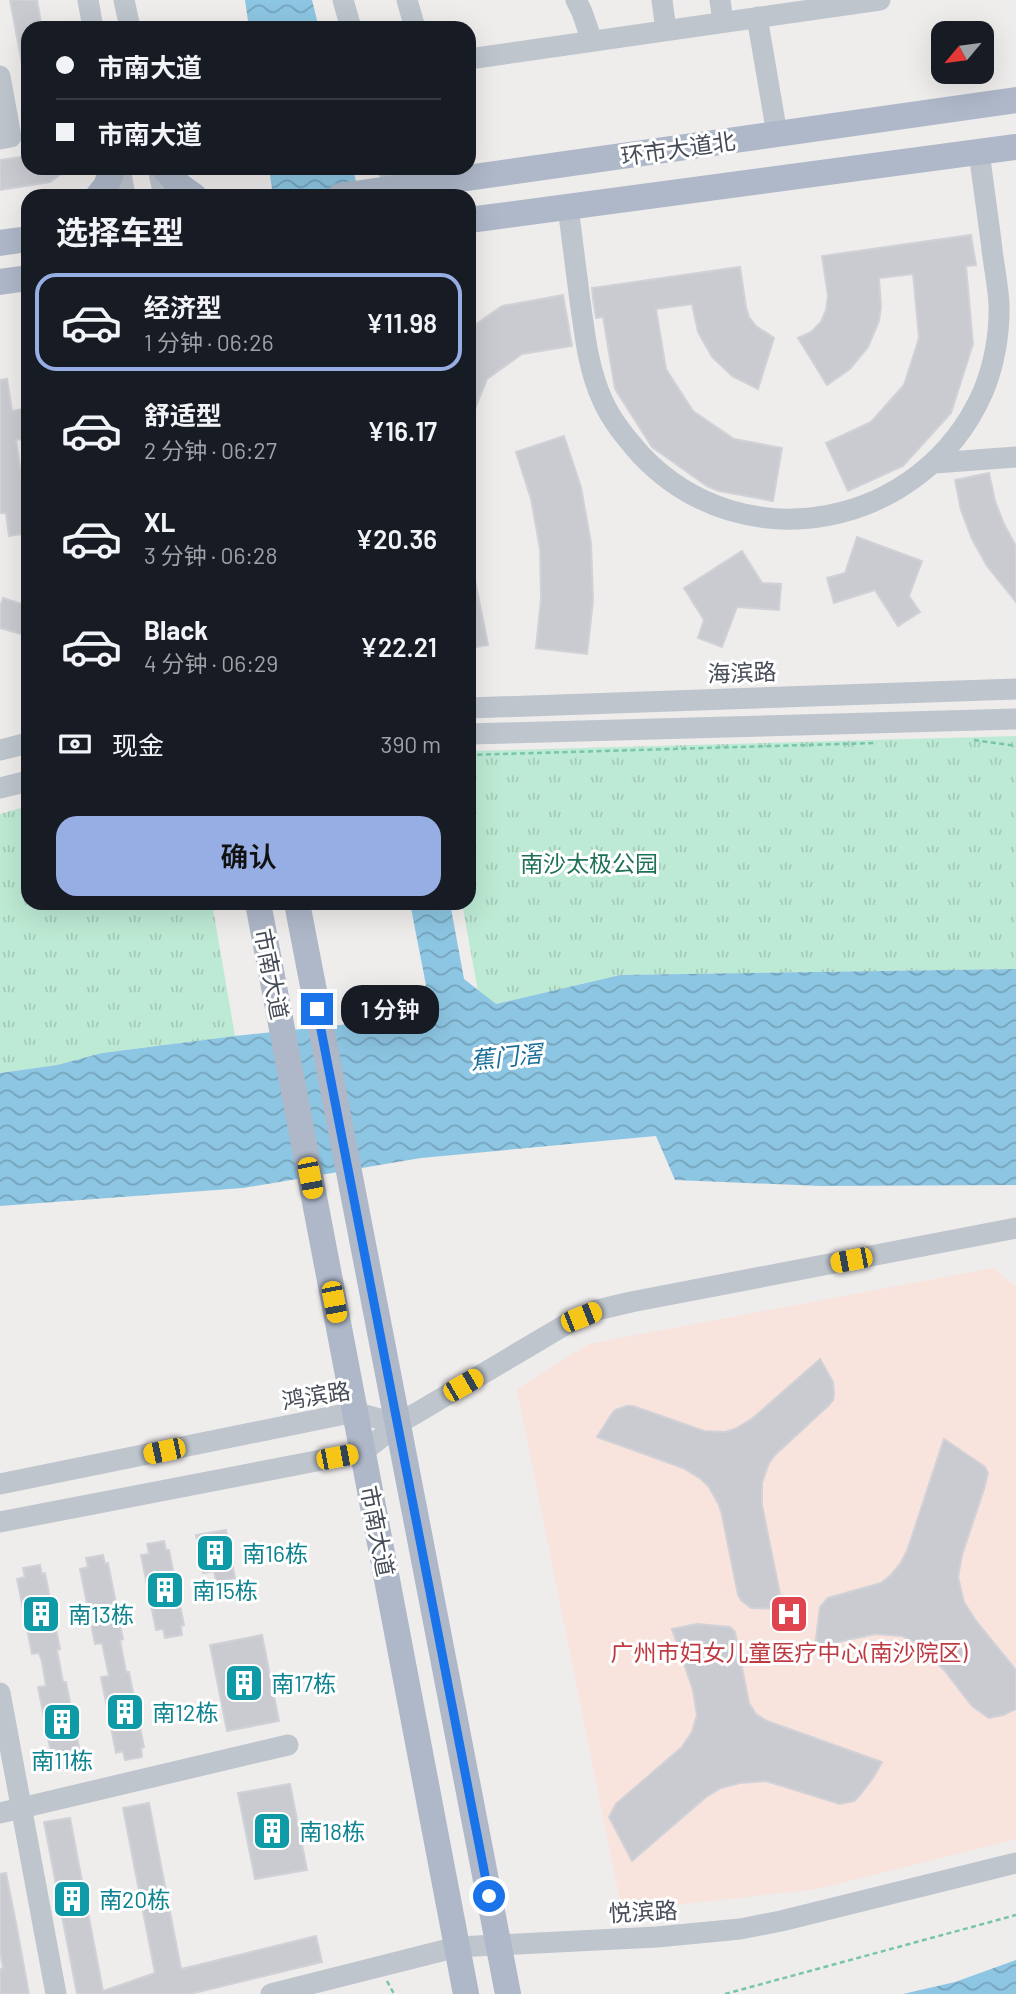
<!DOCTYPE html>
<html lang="zh">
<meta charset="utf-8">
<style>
:root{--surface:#171b24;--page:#242831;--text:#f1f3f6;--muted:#9ea1a6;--line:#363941;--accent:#96aee4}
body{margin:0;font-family:Barlow,"Noto Sans SC",sans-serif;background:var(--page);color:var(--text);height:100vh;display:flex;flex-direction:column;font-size:26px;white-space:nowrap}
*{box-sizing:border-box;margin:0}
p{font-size:23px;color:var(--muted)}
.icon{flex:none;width:38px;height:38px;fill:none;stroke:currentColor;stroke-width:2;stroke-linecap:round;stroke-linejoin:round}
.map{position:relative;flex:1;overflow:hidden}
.sheet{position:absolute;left:21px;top:189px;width:455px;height:721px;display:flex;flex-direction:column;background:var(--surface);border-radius:21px;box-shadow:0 7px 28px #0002}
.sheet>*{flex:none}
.hud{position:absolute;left:21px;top:21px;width:455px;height:154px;border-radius:21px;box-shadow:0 7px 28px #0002;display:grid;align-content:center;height:154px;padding:0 35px;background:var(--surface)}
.needle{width:46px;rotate:241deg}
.controls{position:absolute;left:931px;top:21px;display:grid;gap:14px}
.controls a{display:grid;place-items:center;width:63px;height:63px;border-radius:14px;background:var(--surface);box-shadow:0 7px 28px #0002;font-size:35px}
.end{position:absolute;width:32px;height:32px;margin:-16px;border:9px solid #1a73e8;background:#fff;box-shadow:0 0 0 4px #fff}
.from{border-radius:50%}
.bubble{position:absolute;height:49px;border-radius:21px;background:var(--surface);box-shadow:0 7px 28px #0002;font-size:23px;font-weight:600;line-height:49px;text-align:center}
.car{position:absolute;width:21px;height:42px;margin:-21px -10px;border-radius:9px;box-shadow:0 0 5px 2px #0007;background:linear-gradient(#f5c518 24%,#345 0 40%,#f5c518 0 76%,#345 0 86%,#f5c518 0)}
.hud b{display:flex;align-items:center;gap:24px;height:66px;font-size:26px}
.hud b+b{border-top:2px solid var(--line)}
.hud i{width:18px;height:18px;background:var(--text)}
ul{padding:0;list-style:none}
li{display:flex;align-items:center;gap:21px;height:98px;margin:0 14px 10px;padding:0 21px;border:4px solid transparent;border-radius:21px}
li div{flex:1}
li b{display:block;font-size:26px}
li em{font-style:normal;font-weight:600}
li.current{border-color:var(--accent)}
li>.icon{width:63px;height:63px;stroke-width:1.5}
h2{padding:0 35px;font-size:32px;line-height:84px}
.pay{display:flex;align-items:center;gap:18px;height:77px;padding:0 35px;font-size:26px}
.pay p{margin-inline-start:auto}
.button{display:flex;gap:14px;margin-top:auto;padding:14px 35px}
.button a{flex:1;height:80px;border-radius:21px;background:var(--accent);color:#111;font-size:28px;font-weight:600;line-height:80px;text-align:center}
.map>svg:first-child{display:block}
.medical{fill:#f8e3dd}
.park{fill:url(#park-tufts)}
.water{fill:url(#water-waves)}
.building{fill:#cacbd1;stroke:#d1d2d7;stroke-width:2}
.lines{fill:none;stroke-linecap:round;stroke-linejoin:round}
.path{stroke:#78c5a9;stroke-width:2.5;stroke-dasharray:5 3.5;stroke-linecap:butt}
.minor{stroke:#bec5cd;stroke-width:21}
.major{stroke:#aeb8c9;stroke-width:26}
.route{stroke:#1a73e8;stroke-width:9}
.labels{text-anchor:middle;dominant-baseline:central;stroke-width:6;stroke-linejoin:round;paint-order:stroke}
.street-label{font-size:23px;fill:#464d58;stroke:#fff}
.park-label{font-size:23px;fill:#1e7253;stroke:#fff}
.culture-label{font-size:23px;fill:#0d838f;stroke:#fff;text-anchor:start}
.health-label{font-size:23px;fill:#be3a42;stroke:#fff}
.water-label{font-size:24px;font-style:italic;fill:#186d99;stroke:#fff}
</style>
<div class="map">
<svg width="1016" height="1994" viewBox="0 0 1016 1994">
<defs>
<pattern id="park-tufts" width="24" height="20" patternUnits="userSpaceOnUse" patternTransform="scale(1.75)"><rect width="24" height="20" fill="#bdead4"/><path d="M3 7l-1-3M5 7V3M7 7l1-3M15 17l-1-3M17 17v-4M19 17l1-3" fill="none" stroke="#a4cab8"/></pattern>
<pattern id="water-waves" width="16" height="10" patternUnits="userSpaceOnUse" patternTransform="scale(1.75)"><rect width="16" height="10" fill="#8dc6e3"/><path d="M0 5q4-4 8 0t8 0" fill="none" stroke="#75a3bb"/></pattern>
</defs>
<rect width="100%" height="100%" fill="#efecec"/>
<path class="medical" d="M993 1268 1016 1287V1839L817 1889 622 1911 517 1389 589 1344Z"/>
<path class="park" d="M1016 736V969L620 975 496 1004 479 997 462 903H469V751Z
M28 806V903H212L235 1036 102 1053 57 1065 0 1073V814Z"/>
<path class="water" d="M245 0H312L319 28H249Z
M269 168H353L359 196H273Z
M410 903H450L464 979 496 1004 620 975 1016 969V1185L821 1186 675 1180 656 1136 421 1158 243 1188 0 1206V1073L57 1065 102 1053 235 1036 397 1019 426 985Z
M1016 1960V1994H903L955 1982Z"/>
<path class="building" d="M10 0H37L42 28H28V64H22Z
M28 156V168H69L50 182 0 190V160Z
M971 235 976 265 966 266 973 344 951 413 903 466 848 491 826 443 871 422 904 385 919 338 913 274 879 278 881 307 879 321 868 347 850 369 827 385 798 338 811 332 821 322 826 310 828 296 822 256Z
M740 267 746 307 749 317 756 326 774 338 758 389 732 376 712 357 698 332 692 304 656 309 666 369 693 411 734 439 782 448 773 501 719 491 707 486 652 447 615 389 603 317 596 318 593 299 592 288Z
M563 295 572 346 522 354 487 379 469 424V329L502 306Z
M7 379 12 411 28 408V438L16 440 22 480H28V533L9 536 6 513H0V380Z
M564 436 581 487 591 543 593 601 587 654 536 648 541 599 540 549 531 499 516 452Z
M989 473 995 501 1004 524 1016 546V602L987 566 972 539 961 510 955 480Z
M857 537 922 561 909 596 920 612 898 626 875 590 834 603 827 578 845 573Z
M742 551 762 583 781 584 779 610 737 607 722 647 698 638 704 620 684 588Z
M475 580 488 645 469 648V581Z
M3 598 28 606V636L0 628V607Z
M820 1359 833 1382 834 1394 833 1400 829 1405 775 1455 769 1463 762 1483V1505L783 1609 751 1608 741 1600 738 1595 722 1515 719 1505 709 1487 701 1479 683 1468 597 1437 611 1415 615 1410 627 1406H633L704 1431 725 1432 735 1429 753 1418Z
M944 1439 985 1467 988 1473 984 1489 962 1555 958 1577 964 1602 976 1621 1016 1670V1709L1003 1715 989 1718 972 1706 944 1670 921 1646 902 1636 875 1634 815 1647 820 1607 828 1598 881 1583 891 1575 900 1564 907 1551Z
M226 1530 235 1578 216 1582 214 1571 203 1573 196 1535Z
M164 1541 166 1550H169L184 1625 181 1626 182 1635 165 1638 163 1629 156 1630 141 1555 149 1554 147 1544Z
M103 1555 105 1564 108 1563 123 1639 120 1640 126 1672H129L144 1747 141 1748 142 1757 125 1760 123 1751 116 1753 101 1677 109 1676 102 1643 95 1644 80 1569 88 1567 86 1558Z
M40 1565 42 1574 45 1573 60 1649 57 1650 63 1682H66L81 1757 78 1758 80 1767 62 1770 60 1761 53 1763 38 1687 46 1686 42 1662 39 1653 32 1654 17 1579 25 1577 23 1568Z
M697 1624 730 1627 735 1632 749 1703 756 1714 767 1721 882 1762 873 1778 860 1795 854 1801 840 1804 766 1781 740 1783 721 1788 706 1797 632 1861 609 1817 616 1804 682 1747 692 1732 697 1715 693 1690 672 1629Z
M262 1635 279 1721 227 1731 210 1645Z
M290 1784 307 1870 255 1879 238 1793Z
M149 1803 181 1969 316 1936 322 1962 190 1994H77L44 1822 70 1818 103 1991 155 1973 123 1808Z
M6 1873 16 1923 29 1994H0V1969L3 1968 0 1951V1874Z"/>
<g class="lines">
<path class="path" d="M974 740 1016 746
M469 755 877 743
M387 1981 394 1994
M725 1994 1016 1915"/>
<path class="minor" d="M88 0 93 28
M124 0 130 28
M343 0 351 28
M407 0 415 28
M576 0 582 12 592 41
M662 0 666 30
M720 0 723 22
M757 17 777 134
M469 59 880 0
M0 76 11 137 0 139
M120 168 125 196
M158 168 164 196
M388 168 394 188
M568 207C572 238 576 270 580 301 585 335 588 368 602 399 611 420 626 438 641 455 744 564 923 528 983 392 994 366 1000 333 999 304 998 284 993 262 991 241 987 212 983 182 979 152
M935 463 1016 457
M469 708 1016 689
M469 734 1016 719
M0 750 28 743
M0 788 28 781
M0 1484 355 1412 398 1424
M0 1522 363 1452 398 1424 565 1325 597 1310 631 1302 1016 1228
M0 1693 56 1994
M0 1813 288 1745
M271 1994 457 1947 657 1937 740 1929 781 1921 1016 1863"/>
<path class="major" d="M164 168 180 186 194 196
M98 196 106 186 113 168
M340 196 1016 100
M469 220 1016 147
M0 243 28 239
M0 282 28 278
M258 903 466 1994
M297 903 508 1994"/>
</g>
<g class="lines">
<path class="route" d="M317 1009 489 1896"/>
</g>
<defs>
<symbol id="building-square" viewBox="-11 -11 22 22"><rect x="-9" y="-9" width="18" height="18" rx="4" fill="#0f9aa8" stroke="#fff"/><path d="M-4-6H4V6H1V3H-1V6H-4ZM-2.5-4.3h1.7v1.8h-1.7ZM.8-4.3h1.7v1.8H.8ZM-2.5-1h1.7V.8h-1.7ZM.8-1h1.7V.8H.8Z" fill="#fff"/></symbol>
<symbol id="hospital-square" viewBox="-11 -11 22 22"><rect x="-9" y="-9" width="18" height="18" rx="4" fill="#e0444e" stroke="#fff"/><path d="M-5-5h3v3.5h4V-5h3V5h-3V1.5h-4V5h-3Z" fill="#fff"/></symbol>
</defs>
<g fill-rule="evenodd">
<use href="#building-square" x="193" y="1531" width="44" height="44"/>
<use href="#building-square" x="143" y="1568" width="44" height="44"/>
<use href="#building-square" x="19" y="1592" width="44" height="44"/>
<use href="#hospital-square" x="767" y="1592" width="44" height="44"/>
<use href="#building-square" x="222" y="1661" width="44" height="44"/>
<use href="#building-square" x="103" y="1690" width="44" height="44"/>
<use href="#building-square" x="40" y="1700" width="44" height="44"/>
<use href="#building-square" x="250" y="1809" width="44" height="44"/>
<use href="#building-square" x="50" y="1877" width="44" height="44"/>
</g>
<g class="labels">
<g class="street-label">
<text transform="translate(678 148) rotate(-8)">环市大道北</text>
<text transform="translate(742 672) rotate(-2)">海滨路</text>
<text transform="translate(272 974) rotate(79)">市南大道</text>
<text transform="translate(316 1395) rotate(-9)">鸿滨路</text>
<text transform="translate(378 1531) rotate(79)">市南大道</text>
<text transform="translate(643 1911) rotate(-3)">悦滨路</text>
</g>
<g class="park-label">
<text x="589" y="863">南沙太极公园</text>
</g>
<g class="culture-label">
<text x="242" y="1553">南16栋</text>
<text x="192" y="1590">南15栋</text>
<text x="68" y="1614">南13栋</text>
<text x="271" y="1683">南17栋</text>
<text x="152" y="1712">南12栋</text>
<text x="62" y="1760" text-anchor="middle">南11栋</text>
<text x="299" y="1831">南18栋</text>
<text x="99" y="1899">南20栋</text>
</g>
<g class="health-label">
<text x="789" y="1652">广州市妇女儿童医疗中心(南沙院区)</text>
</g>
<g class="water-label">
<text transform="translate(506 1056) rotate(-6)">蕉门滘</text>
</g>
</g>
</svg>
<div class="controls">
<a><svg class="needle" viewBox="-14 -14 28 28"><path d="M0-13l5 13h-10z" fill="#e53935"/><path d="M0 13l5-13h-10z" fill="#9ea1a6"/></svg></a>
</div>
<i class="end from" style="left:489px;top:1896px"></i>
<i class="end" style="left:317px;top:1009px"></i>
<div class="bubble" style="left:341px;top:985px;width:98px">1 分钟</div>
<i class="car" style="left:310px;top:1178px;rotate:169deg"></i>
<i class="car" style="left:851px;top:1260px;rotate:259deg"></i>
<i class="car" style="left:334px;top:1302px;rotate:169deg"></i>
<i class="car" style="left:581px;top:1317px;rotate:68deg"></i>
<i class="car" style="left:463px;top:1385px;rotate:60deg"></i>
<i class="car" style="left:164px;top:1451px;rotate:258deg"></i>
<i class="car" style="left:337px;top:1457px;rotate:79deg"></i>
<div class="hud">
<b><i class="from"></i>市南大道</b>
<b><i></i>市南大道</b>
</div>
<section class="sheet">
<h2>选择车型</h2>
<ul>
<li class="current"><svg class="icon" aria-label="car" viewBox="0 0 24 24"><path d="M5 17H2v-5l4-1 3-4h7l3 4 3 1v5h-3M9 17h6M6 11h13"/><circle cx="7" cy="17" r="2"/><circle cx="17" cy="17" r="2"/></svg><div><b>经济型</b><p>1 分钟 · 06:26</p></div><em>¥11.98</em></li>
<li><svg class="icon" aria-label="car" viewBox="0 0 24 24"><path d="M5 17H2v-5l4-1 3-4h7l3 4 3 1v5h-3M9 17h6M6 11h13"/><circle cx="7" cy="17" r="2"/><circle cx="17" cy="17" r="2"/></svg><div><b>舒适型</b><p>2 分钟 · 06:27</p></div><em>¥16.17</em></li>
<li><svg class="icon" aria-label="car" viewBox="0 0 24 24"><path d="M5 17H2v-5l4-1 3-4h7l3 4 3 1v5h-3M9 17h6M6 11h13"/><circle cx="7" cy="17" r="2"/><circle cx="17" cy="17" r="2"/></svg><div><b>XL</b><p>3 分钟 · 06:28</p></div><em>¥20.36</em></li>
<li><svg class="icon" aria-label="car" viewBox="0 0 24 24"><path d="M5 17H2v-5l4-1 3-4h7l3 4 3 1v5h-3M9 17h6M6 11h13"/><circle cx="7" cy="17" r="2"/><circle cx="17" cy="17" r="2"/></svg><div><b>Black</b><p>4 分钟 · 06:29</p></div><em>¥22.21</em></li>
</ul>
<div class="pay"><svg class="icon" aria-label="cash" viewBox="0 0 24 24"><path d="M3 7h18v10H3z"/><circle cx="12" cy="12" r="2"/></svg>现金<p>390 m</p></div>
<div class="button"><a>确认</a></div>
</section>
</div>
